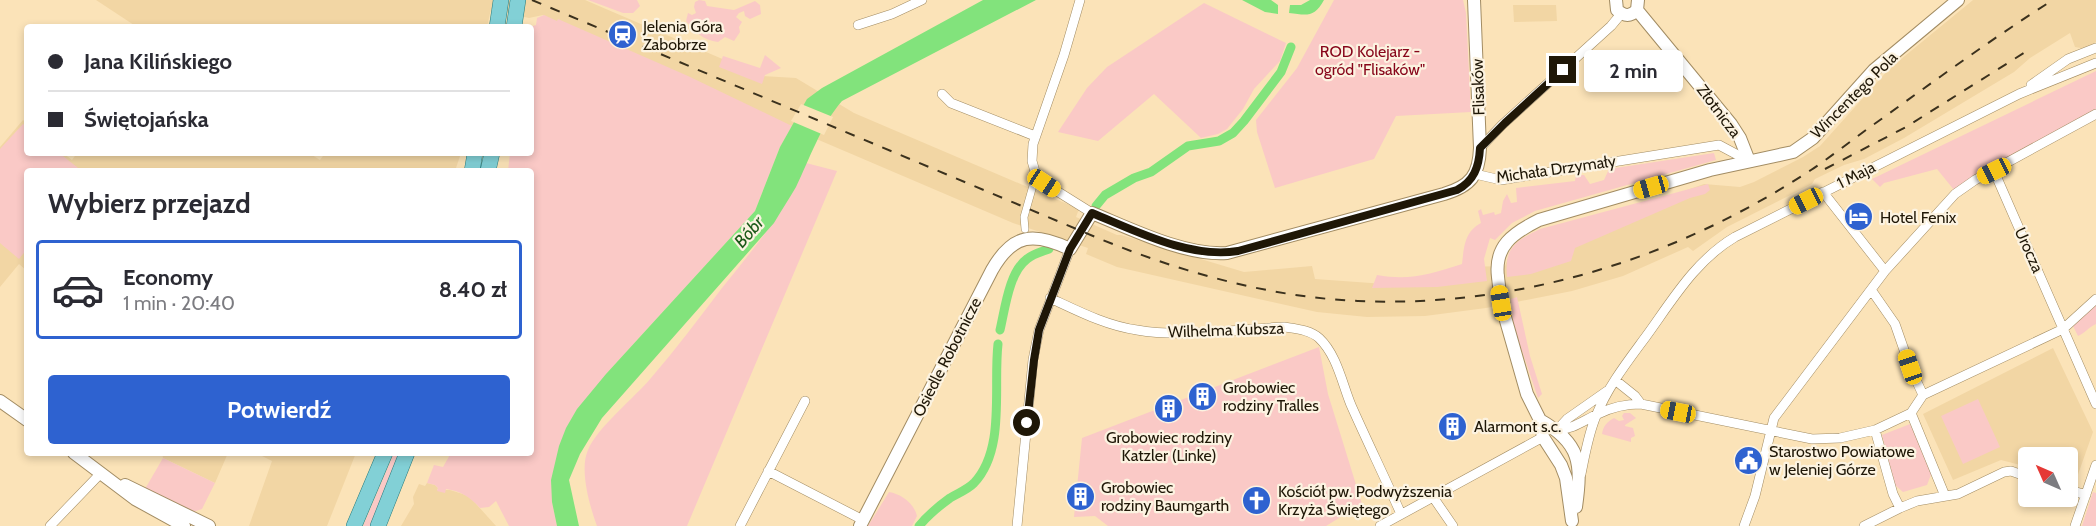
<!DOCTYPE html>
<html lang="pl">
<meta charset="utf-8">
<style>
:root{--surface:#fff;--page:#f2f2f3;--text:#2b2b33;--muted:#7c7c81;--line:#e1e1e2;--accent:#2e62d0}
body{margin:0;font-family:Cabin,sans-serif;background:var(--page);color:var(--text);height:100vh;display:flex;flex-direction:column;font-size:22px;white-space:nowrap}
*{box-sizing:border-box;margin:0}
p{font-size:20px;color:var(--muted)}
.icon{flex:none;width:33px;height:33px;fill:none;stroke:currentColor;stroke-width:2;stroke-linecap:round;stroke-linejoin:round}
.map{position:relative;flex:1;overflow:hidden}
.drawer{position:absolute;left:24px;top:168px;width:510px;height:288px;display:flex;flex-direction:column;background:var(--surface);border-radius:6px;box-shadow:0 3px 9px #0003}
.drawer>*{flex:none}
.guide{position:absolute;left:24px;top:24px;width:510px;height:132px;border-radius:6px;box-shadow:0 3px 9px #0003;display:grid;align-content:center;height:132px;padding:0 24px;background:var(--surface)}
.needle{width:39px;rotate:315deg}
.buttons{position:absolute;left:2018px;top:447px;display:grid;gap:12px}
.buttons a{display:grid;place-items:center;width:60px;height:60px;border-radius:6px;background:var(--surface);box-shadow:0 3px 9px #0003;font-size:30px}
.end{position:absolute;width:27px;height:27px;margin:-14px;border:8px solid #1f1707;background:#fff;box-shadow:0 0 0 3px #fff}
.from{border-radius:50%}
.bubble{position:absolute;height:42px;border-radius:6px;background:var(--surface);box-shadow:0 3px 9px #0003;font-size:20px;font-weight:800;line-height:42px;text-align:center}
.car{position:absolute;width:18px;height:36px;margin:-18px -9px;border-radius:8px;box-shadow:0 0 4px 2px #0007;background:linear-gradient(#f5c518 24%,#345 0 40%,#f5c518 0 76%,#345 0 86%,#f5c518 0)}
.guide b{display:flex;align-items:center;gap:21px;height:57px;font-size:22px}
.guide b+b{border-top:2px solid var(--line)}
.guide i{width:15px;height:15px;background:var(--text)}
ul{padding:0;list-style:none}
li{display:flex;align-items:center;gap:18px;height:99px;margin:0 12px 9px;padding:0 12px;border:3px solid transparent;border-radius:6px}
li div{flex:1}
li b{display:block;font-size:22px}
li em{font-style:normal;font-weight:800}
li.on{border-color:var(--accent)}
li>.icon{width:54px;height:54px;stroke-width:1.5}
h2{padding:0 24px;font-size:27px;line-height:72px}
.button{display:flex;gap:12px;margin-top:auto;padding:12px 24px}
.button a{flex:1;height:69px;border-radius:6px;background:var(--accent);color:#fff;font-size:24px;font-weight:800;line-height:69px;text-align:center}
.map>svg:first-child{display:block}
.built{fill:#f2d6a4}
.green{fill:#fac9c6}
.water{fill:#82e37c}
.pier{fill:#fbe3b8}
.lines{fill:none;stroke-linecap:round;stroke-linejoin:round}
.canal{stroke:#82e37c;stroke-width:9}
.pedestrian-casing{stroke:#a28c63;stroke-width:8}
.minor-casing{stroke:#a28c63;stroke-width:10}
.tertiary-casing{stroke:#a28c63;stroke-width:14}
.primary-casing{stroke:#297b7c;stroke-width:16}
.pedestrian{stroke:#fff;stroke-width:7}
.minor{stroke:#fff;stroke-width:9}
.tertiary{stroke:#fff;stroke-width:12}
.primary{stroke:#82d0d6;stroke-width:15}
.rail{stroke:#3b311d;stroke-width:2;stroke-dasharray:10 10;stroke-linecap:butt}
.tertiary-bridge-casing{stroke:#a28c63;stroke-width:14;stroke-linecap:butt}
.tertiary-bridge{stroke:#fff;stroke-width:12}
.route{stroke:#1f1707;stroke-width:8}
.labels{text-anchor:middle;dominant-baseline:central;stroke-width:4.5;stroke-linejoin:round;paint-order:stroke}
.poi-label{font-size:16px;fill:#1f1707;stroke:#fcf3e1;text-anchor:start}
.park-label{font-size:16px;fill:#87051a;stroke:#fcf3e1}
.street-label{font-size:16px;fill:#1f1707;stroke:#fcf3e1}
.water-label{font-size:18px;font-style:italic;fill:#1b5b19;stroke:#fcf3e1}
</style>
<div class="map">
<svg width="2096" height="526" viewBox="0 0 2096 526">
<rect width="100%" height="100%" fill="#fbe3b8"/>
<path class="built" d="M96 0H585L762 76 796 78 854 113 1079 209 1076 217 1117 235H1121L1244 272 1312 266 1315 279 1385 284 1435 278 1464 267 1505 266 1510 253 1704 184 1740 187 1754 182 1803 157 1820 146 1889 69 1973 0H2096V42L2086 49 2075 47 2070 33 2030 58 2014 72 1904 138 1864 159 1844 165 1815 179 1812 184 1727 227 1693 251 1688 247 1623 276 1572 291 1486 308 1425 316 1367 317 1317 312 1117 267 1086 254 1088 248 1013 223 608 50 543 15 529 18 491 9 487 27H137Z
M1513 5H1556L1557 21 1514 22Z
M23 120 27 123V153H63L72 160 77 153H309L320 160 325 153H461L455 171H27V271L19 264 0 287V147Z
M2053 348 2093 432 2075 483 2067 480V458H2028V467L2001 460 1953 480 1923 414Z
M162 453H228L215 483 163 458Z
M256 453H356L327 526H249L272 461Z
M427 483 435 485 438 488 437 490H450L469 496 496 526H401L414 504 413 497 419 484 425 486Z"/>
<path class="green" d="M588 0H637L640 6 633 13H623Z
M699 0 705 1 707 6 734 10 755 1 760 5 761 14 750 19 745 16 744 11 739 13 736 17 742 22 739 27 740 32 734 41 725 37 718 42C703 40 695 32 686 21L688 13 692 15 696 13 694 7 695 2Z
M1334 0H1463L1466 13 1471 112 1396 116 1374 159 1275 188 1257 132 1256 120 1297 68Z
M1204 3 1286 43 1280 61 1254 89 1243 109 1227 129 1218 134 1201 138 1154 94 1098 141 1058 132 1087 88 1107 67Z
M544 15 557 21 558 19 688 76 792 126 780 147 755 211 606 374 552 502 557 526H509L496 501 489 507 480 508C470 497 461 491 446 489L445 493 437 491 438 488 435 485 427 483 434 465 443 467 451 453H531V171H508L510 153H531L530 27 536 25 537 18Z
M765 55 781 68 765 75 762 84 719 67 723 56 760 68Z
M2096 71V109L1954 190 1937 169 1884 183 1880 187 1872 179Z
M23 124 27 127V153H59L82 171H27V249L19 259 0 243V149Z
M1714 153 1716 160 1535 211 1512 223 1495 240 1490 238 1484 259 1487 281 1437 287 1372 288 1377 275C1410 281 1430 274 1462 264 1464 248 1464 232 1481 223L1478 211 1481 209 1483 215 1494 212 1495 215 1501 213 1503 201 1507 194 1511 203 1517 202 1516 188 1575 181 1576 175H1584L1590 184 1604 180 1609 169Z
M806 163 837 171 687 526H597C590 507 579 470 588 450 596 429 635 397 651 378 676 349 699 318 722 288 754 248 786 211 806 163Z
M1708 184 1710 190 1705 194 1690 198 1575 248 1571 261 1531 274 1507 277C1504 247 1516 241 1540 229Z
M1517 297 1530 356 1542 394 1538 398 1513 324 1511 299Z
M2096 304V324C2089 327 2085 333 2078 336L2073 326Z
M1319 347 1328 394 1362 504 1326 526H1108L1095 516 1074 517 1082 438Z
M1978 399 2000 447 1963 464 1941 416Z
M1624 413H1630L1636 418 1625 425V426L1633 428 1635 436 1631 438V442L1602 434C1603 426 1607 422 1614 418L1619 421 1624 420 1622 416Z
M1910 424 1932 472 1927 485 1903 492 1895 485 1882 435Z
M394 453H401L371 526H363Z
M163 458 215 483 202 509 193 512 145 489Z
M889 492C901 494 914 503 917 516L912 526H868Z
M2093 492 2096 493V526H2082Z"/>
<path class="water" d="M983 0H1036L842 101C821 125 810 158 796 187 789 199 781 211 774 223L602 418 580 454 569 480 579 526H557L552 502 551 480 559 446 566 428 577 409 606 374 755 211 780 147 807 99 822 88Z
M1242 0H1271L1278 5V14L1265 12Z
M1310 0H1324C1314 18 1307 15 1289 13L1290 5H1301Z"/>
<path class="pier" d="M801 104 833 117 824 135 791 121Z"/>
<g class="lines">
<path class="canal" d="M1096 206 1105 195 1134 178 1151 172 1188 146 1219 141 1233 133 1244 121 1281 72 1291 47
M1000 330C1005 309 1009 272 1027 259 1033 254 1041 252 1049 249
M919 526C928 515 939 506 950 498 958 493 967 490 974 483 1006 449 993 387 998 344"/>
<defs>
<path id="pedestrian" d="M1025 229 1024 217 1036 175"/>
<path id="minor" d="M1080 0 1064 55 1033 144 1032 161 1036 175 1044 183 1092 213
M858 25 892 14 922 0
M2031 85 2068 59 2096 48
M942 94 951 103 1035 136
M1480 148 1502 125 1611 26 1621 14
M1994 171 2096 404
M1475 174 1501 180 1719 145 1749 161
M1823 192 1885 271
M1872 291 1895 324 1910 367 1923 395
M1050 298C1078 311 1107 326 1137 330 1181 338 1239 329 1284 327 1297 329 1310 330 1319 338 1337 355 1342 383 1351 405 1367 441 1385 478 1401 514
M1615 380 1635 396 1641 404
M1911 413 1945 496
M1557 430C1574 429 1584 420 1598 414 1612 407 1626 404 1641 404L1812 439 1840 438 1875 430 1911 413 1923 395 2063 329 2096 299
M1557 430 1567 419 1607 391
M1875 430 1893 494 1900 508
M768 471 863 520
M1581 474C1585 455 1588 435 1596 416 1608 386 1628 361 1647 335 1673 299 1696 260 1735 237L2019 94 2096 63
M2067 489 2086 495
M1433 497 1453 526
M50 526 101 473
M740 526 805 401
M1017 526 1033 360 1039 330 1070 249
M1380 526 1543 437
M1744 526 1755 496 1774 418 1885 271 1955 194 1975 180 2096 114
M1864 526 1900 508 1917 501 1958 494 2004 472 2011 471 2028 477
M2075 526 2096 465"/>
<path id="tertiary" d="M1616 0 1617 10C1624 16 1630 17 1637 10L1638 0
M1637 10 1731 124 1740 138 1749 161
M1498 277C1494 246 1513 233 1539 220L1710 170 1793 152 1813 138 1874 70 1958 0
M1501 303 1527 394 1540 420 1543 437 1561 465 1566 478 1572 521
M0 401 27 420
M1540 420C1581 443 1582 464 1576 507
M74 453 135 499 184 526
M125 485 209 526
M860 526 992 270C1013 233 1034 232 1070 249L1092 213C1131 229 1185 256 1227 253L1444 194C1471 186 1479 175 1480 148L1474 0"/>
<path id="primary" d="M497 27 501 0
M514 27 518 0
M472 171 475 153
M488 171 492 153
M354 526 385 453
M378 526 407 453"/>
</defs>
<use href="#pedestrian" class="pedestrian-casing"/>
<use href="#minor" class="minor-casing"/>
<use href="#tertiary" class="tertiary-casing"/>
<use href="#primary" class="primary-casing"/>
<use href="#pedestrian" class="pedestrian"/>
<use href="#minor" class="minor"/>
<use href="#tertiary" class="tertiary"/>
<use href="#primary" class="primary"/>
<path class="rail" d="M532 0 1093 236C1177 271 1267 297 1358 301 1520 308 1677 258 1811 170 1835 154 1857 136 1880 120 1937 79 1993 38 2053 0
M1825 169 1906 127 2027 51"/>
<defs>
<path id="tertiary-bridge" d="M1498 277 1501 303"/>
</defs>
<use href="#tertiary-bridge" class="tertiary-bridge-casing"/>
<use href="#tertiary-bridge" class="tertiary-bridge"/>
</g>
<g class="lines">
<path class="route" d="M1027 423 1034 360 1039 330 1070 249 1092 213C1136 231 1190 259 1238 251L1457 190C1474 181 1479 167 1480 148L1505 123 1563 70"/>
</g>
<defs>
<symbol id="station-disc" viewBox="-11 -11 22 22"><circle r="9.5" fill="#2e62d0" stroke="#fcf3e1"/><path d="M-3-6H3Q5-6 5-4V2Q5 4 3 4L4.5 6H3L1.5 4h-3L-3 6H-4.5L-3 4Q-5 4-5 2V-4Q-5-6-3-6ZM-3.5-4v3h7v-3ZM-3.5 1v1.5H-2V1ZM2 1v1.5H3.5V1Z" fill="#fff"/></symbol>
<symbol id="hotel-disc" viewBox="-11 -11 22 22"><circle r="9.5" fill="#2e62d0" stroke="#fcf3e1"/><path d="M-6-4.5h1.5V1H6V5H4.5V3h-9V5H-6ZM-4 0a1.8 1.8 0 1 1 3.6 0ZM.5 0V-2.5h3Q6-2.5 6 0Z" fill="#fff"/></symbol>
<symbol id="building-disc" viewBox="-11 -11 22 22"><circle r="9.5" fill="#2e62d0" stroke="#fcf3e1"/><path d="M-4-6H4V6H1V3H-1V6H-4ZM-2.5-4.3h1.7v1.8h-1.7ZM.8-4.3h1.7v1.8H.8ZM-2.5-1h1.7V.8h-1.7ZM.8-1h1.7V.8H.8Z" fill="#fff"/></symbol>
<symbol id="civic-disc" viewBox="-11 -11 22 22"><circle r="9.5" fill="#2e62d0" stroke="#fcf3e1"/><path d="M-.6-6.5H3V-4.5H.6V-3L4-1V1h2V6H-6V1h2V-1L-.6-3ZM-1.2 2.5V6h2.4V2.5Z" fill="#fff"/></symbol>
<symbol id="church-disc" viewBox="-11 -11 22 22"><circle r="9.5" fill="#2e62d0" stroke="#fcf3e1"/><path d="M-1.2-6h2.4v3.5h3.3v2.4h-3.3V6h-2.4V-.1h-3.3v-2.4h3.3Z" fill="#fff"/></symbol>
</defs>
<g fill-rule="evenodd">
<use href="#station-disc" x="606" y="18" width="33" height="33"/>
<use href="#hotel-disc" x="1842" y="200" width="33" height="33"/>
<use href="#building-disc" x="1186" y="380" width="33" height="33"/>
<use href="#building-disc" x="1152" y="392" width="33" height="33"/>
<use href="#building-disc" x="1436" y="410" width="33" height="33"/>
<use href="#civic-disc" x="1732" y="444" width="33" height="33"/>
<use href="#building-disc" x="1064" y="480" width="33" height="33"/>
<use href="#church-disc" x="1240" y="484" width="33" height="33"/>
</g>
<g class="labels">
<g class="poi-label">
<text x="643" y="26">Jelenia Góra<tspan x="643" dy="18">Zabobrze</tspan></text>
<text x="1880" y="217">Hotel Fenix</text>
<text x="1223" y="387">Grobowiec<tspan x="1223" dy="18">rodziny Tralles</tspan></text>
<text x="1474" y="426">Alarmont s.c.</text>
<text x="1169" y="437" text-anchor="middle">Grobowiec rodziny<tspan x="1169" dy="18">Katzler (Linke)</tspan></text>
<text x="1769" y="451">Starostwo Powiatowe<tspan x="1769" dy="18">w Jeleniej Górze</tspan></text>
<text x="1101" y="487">Grobowiec<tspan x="1101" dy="18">rodziny Baumgarth</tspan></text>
<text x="1278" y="491">Kościół pw. Podwyższenia<tspan x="1278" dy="18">Krzyża Świętego</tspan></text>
</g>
<g class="park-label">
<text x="1370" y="51">ROD Kolejarz -<tspan x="1370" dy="18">ogród "Flisaków"</tspan></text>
</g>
<g class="street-label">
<text transform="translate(1478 87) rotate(-92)">Flisaków</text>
<text transform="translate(1854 95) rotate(-45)">Wincentego Pola</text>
<text transform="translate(1719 111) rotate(53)">Złotnicza</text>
<text transform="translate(1556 169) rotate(-8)">Michała Drzymały</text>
<text transform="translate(1856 175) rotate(-27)">1 Maja</text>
<text transform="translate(2029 250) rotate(66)">Urocza</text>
<text transform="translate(1226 330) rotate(-2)">Wilhelma Kubsza</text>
<text transform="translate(947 357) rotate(-63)">Osiedle Robotnicze</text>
</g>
<g class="water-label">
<text transform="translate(749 232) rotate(-49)">Bóbr</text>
</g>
</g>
</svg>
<div class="buttons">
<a><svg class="needle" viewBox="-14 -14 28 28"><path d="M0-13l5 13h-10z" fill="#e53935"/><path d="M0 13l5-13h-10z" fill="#7c7c81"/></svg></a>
</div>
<i class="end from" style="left:1027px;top:423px"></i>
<i class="end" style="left:1563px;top:70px"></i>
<div class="bubble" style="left:1584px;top:50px;width:99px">2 min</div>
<i class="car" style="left:1994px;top:171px;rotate:244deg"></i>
<i class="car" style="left:1044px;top:183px;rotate:123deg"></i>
<i class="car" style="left:1651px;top:187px;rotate:254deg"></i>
<i class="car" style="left:1806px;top:201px;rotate:243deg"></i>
<i class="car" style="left:1501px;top:303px;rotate:351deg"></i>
<i class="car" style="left:1910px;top:367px;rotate:341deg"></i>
<i class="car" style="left:1678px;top:412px;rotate:281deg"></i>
<div class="guide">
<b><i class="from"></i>Jana Kilińskiego</b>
<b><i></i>Świętojańska</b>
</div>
<section class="drawer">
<h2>Wybierz przejazd</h2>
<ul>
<li class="on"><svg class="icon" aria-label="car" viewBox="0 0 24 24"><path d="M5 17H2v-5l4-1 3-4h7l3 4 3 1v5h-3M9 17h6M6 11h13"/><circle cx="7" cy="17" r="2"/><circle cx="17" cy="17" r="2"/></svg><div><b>Economy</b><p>1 min · 20:40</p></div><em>8.40 zł</em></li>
</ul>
<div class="button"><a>Potwierdź</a></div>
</section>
</div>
